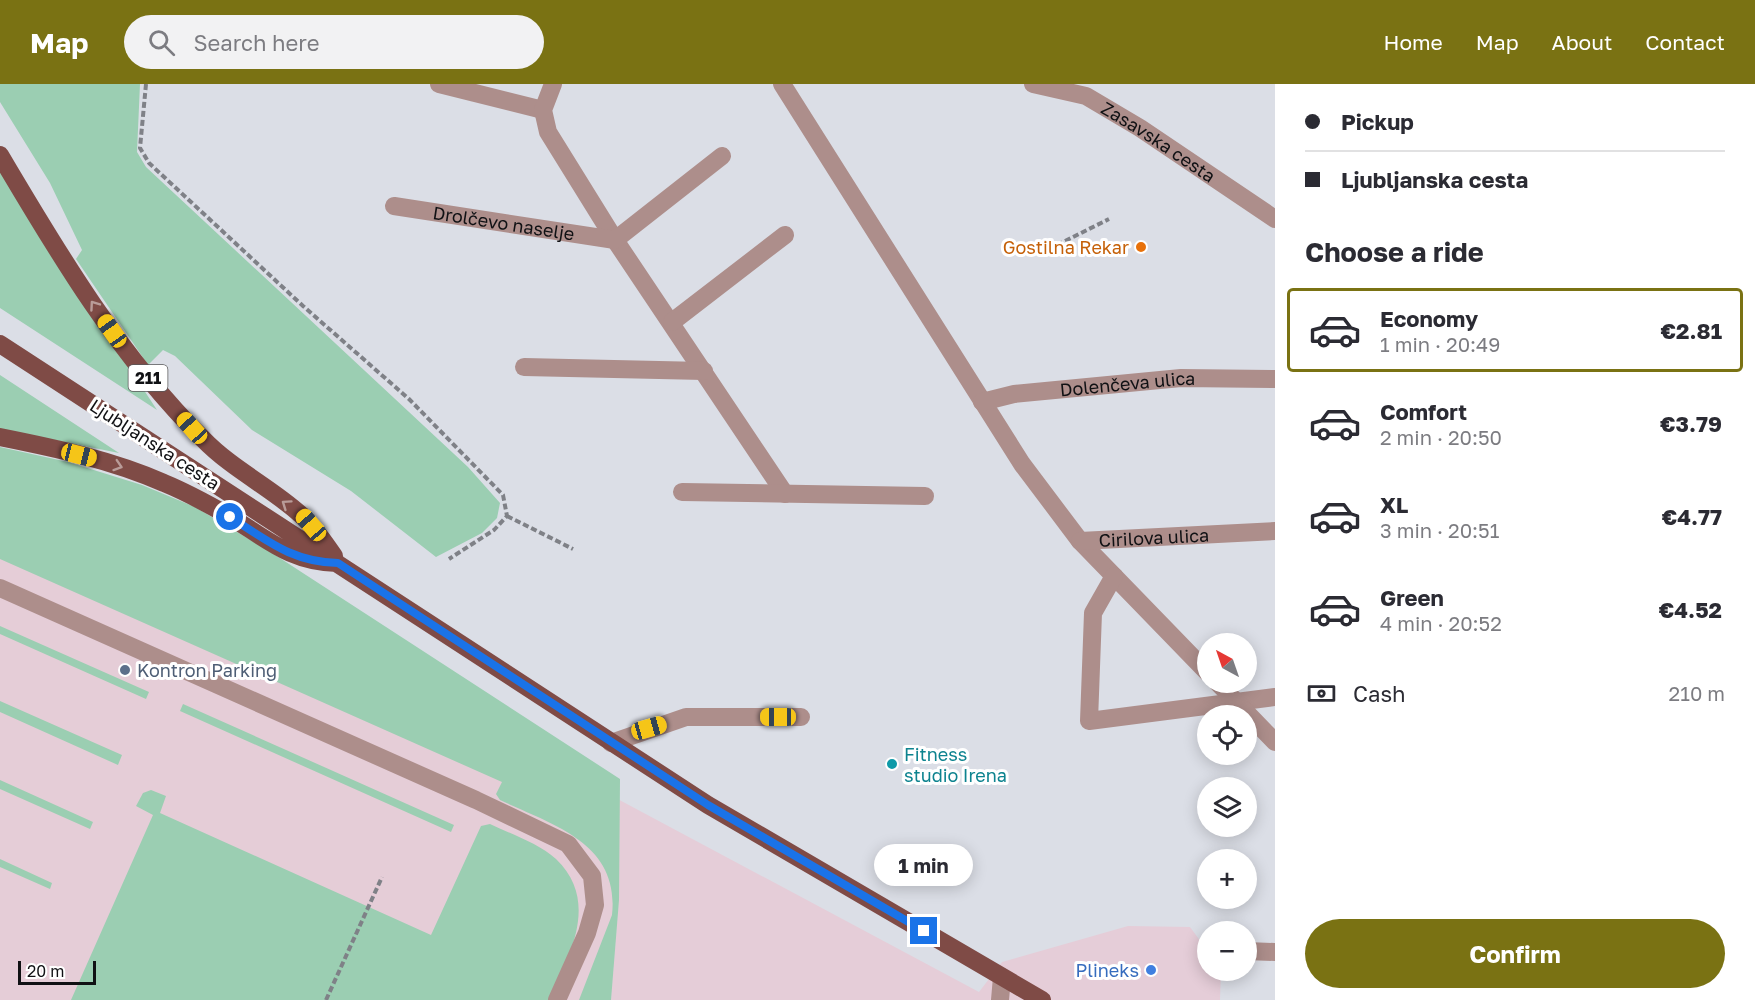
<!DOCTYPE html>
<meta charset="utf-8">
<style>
:root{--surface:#fff;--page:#f2f2f3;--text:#2b2b33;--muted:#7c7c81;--line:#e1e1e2;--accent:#7a7213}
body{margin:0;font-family:"Golos Text",sans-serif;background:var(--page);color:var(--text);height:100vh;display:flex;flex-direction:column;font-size:22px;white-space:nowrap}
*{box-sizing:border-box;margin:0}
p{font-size:20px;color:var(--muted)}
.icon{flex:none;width:33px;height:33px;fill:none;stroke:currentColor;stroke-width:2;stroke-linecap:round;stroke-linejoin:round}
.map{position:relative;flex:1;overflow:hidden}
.drawer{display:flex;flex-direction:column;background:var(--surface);width:480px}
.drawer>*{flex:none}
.top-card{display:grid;align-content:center;height:132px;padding:0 30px;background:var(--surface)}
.needle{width:39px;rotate:320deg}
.buttons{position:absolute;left:1197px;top:549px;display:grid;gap:12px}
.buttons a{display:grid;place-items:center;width:60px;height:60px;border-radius:50%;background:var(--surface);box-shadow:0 3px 15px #0003;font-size:30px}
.scale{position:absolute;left:18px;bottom:15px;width:78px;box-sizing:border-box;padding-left:6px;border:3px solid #101114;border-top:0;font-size:16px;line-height:21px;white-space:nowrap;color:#101114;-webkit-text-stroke:4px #fff;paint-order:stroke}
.end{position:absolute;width:27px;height:27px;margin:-14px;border:8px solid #1a73e8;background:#fff;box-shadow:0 0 0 3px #fff}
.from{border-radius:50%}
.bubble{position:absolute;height:42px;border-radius:21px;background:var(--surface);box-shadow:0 3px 15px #0003;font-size:20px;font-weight:700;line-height:42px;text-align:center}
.car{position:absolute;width:18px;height:36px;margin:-18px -9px;border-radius:8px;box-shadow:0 0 4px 2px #0007;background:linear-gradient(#f5c518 24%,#345 0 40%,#f5c518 0 76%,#345 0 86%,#f5c518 0)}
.top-card b{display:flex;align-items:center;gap:21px;height:57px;font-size:22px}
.top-card b+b{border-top:2px solid var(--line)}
.top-card i{width:15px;height:15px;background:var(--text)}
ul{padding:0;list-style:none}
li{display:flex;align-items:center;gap:18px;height:84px;margin:0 12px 9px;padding:0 18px;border:3px solid transparent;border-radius:6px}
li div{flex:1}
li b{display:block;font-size:22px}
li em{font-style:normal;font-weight:700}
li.on{border-color:var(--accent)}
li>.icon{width:54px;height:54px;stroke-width:1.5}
h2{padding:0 30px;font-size:27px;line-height:72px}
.pay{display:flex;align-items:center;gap:15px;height:66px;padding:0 30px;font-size:22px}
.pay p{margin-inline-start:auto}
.action{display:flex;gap:12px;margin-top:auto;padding:12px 30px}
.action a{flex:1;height:69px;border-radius:36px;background:var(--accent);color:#fff;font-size:24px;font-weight:700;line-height:69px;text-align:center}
header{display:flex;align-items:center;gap:36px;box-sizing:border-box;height:84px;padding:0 30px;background:var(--accent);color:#fff}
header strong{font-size:28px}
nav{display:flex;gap:33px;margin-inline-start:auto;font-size:21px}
.search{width:420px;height:54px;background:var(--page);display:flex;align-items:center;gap:15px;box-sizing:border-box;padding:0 21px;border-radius:33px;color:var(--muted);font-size:22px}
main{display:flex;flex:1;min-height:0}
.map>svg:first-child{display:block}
.commercial{fill:#e5cdd8}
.industrial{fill:#e5cdd7}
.green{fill:#9bceb2}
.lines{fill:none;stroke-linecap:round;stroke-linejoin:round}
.path{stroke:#7f8187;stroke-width:4;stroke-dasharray:6 3;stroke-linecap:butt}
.minor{stroke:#ad8e8b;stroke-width:18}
.major{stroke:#7f4b46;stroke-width:18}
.oneway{stroke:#b99c99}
.route{stroke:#1a73e8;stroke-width:8}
.food-dot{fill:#e8710a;stroke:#fff;stroke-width:2}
.service-dot{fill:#5c6f8a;stroke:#fff;stroke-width:2}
.culture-dot{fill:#0f9aa8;stroke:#fff;stroke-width:2}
.shop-dot{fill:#3f7fe0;stroke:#fff;stroke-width:2}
.labels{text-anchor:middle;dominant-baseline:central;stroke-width:6;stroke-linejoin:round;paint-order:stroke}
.shield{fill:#fff;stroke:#58585a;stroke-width:1.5}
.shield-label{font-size:16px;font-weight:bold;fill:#101114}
.street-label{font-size:18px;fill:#101114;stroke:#fff}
.food-label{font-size:18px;fill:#c56008;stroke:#fff;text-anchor:end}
.service-label{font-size:18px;fill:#4e5e75;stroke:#fff;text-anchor:start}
.culture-label{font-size:18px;fill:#0d838f;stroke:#fff;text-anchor:start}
.shop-label{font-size:18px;fill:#366cbe;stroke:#fff;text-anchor:end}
</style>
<header>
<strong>Map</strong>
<div class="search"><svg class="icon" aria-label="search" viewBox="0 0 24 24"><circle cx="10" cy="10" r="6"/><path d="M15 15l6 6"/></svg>Search here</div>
<nav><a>Home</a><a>Map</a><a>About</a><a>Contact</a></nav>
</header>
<main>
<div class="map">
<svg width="1275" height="916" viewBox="0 0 1275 916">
<rect width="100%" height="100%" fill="#dbdee6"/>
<path class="commercial" d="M612 712 979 908 1002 878 1128 842 1190 843 1207 866 1208 886 1221 887 1220 916H611L619 816Z"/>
<path class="industrial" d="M0 384 612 712 619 816 611 916H0Z"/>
<path class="green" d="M0 0H140L137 68 146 83 468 383 500 419 497 434 482 449 436 473 351 407 252 346 175 272 163 266 148 281 76 175 82 166 50 99 0 18Z
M0 87 157 326 0 224Z
M0 291 119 369 0 345Z
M0 363 68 378 142 401 195 423 269 467 620 695 619 816 611 916H579L612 831C620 759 553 741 500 716L496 710 502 698 0 475Z
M0 542 149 608 146 615 0 550Z
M0 617 122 671 118 681 0 628Z
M183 620 454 741 451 748 180 627Z
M0 696 93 738 90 745 0 705Z
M151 706 166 712 160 729 431 851 481 742 490 740C511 750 538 759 556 775 600 817 570 871 549 916H71L153 731 136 722 143 709Z
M0 775 52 799 50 805 0 783Z"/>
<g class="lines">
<path class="path" d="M146 0 140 64 149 79 303 222 409 315 503 411 507 432 494 446 449 475
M1057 161 1109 135
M507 432 573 465
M326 916 382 793"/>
<g class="minor">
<path d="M439 0 543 26"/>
<path d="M553 0 543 26 548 48 615 156 785 410"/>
<path d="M782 0 1022 380 1080 457 1208 589"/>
<path id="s1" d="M1033 0 1086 12 1140 44 1275 135"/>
<path id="s2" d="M394 122 615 156 722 72"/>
<path d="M672 238 785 151"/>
<path d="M524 283 704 287"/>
<path id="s3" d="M982 318 1014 310 1181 294 1275 295"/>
<path d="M682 408 925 412"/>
<path id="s4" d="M1080 457 1275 447"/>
<path d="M1114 492 1093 529 1089 637 1275 613"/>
<path d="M0 504 476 716 568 760 592 792 595 821 587 849 557 916"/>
<path d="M1217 598 1275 658"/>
<path d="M611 659 686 633H801"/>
<path d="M1246 867 1275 868"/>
<path d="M1000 916 1002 893"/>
</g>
<path class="major" d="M0 71C59 171 120 273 203 355 232 385 270 403 300 430 314 442 324 458 334 472
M0 260 708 721 1042 916
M0 353C55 364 112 376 164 399 186 408 208 420 229 432 267 455 290 478 337 479"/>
</g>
<defs><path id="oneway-chevron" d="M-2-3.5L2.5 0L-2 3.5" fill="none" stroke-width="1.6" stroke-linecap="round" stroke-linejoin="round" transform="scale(1.5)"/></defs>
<g class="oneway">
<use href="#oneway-chevron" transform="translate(94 221) rotate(-125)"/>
<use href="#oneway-chevron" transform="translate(118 382) rotate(18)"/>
<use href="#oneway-chevron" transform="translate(286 420) rotate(-145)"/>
</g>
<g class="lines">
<path class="route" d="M230 433C268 457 292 478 338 479L708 721 924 847"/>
</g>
<circle class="food-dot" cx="1141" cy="163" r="6"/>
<circle class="service-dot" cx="125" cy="586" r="6"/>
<circle class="culture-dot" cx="892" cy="680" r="6"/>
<circle class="shop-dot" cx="1151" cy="886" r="6"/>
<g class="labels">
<rect class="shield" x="128.5" y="281" width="39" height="26" rx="4.5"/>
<g class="shield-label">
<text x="148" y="294">211</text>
</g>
<g class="street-label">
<text stroke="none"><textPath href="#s1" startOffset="140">Zasavska cesta</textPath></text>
<text stroke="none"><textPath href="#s2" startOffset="111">Drolčevo naselje</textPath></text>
<text stroke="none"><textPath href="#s3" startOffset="147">Dolenčeva ulica</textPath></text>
<text transform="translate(155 360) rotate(33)">Ljubljanska cesta</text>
<text stroke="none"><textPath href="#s4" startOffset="74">Cirilova ulica</textPath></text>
</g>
<g class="food-label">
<text x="1129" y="163">Gostilna Rekar</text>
</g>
<g class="service-label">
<text x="137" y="586">Kontron Parking</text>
</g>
<g class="culture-label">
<text x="904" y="670">Fitness<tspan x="904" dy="21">studio Irena</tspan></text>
</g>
<g class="shop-label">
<text x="1139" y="886">Plineks</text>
</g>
</g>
</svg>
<div class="buttons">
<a><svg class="needle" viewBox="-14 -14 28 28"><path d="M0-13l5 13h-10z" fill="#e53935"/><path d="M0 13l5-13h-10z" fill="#7c7c81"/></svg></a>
<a><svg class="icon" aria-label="locate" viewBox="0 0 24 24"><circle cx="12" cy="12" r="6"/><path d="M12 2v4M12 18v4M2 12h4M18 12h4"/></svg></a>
<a><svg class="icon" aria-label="layers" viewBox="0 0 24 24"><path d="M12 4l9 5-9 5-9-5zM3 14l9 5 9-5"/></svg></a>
<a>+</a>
<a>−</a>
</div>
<div class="scale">20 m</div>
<i class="end from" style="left:230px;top:433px"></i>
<i class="end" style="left:924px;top:847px"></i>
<div class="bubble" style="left:874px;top:760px;width:99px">1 min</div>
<i class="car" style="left:112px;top:247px;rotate:325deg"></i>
<i class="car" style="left:192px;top:344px;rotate:318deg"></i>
<i class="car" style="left:79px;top:371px;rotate:104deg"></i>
<i class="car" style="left:311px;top:441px;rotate:319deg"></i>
<i class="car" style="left:778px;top:633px;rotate:270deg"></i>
<i class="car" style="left:649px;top:644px;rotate:74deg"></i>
</div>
<section class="drawer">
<div class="top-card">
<b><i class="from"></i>Pickup</b>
<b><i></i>Ljubljanska cesta</b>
</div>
<h2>Choose a ride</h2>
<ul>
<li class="on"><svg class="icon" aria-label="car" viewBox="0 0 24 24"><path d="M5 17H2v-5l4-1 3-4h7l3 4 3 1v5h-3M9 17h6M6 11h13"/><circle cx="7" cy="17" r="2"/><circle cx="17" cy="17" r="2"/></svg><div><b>Economy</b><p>1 min · 20:49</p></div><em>€2.81</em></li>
<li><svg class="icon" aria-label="car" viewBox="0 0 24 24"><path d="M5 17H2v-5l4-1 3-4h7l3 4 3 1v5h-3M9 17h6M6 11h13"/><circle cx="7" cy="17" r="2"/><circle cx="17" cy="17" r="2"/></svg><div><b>Comfort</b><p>2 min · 20:50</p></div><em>€3.79</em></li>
<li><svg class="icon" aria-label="car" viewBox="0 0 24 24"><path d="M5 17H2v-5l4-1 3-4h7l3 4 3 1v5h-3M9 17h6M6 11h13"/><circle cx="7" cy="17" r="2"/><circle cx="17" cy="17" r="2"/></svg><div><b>XL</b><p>3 min · 20:51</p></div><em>€4.77</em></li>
<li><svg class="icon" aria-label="car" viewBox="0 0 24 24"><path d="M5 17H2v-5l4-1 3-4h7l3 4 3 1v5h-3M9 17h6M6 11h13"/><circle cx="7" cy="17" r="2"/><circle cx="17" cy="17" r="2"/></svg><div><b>Green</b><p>4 min · 20:52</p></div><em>€4.52</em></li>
</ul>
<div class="pay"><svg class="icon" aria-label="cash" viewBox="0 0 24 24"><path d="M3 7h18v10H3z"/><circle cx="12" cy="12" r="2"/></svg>Cash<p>210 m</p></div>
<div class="action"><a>Confirm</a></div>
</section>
</main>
